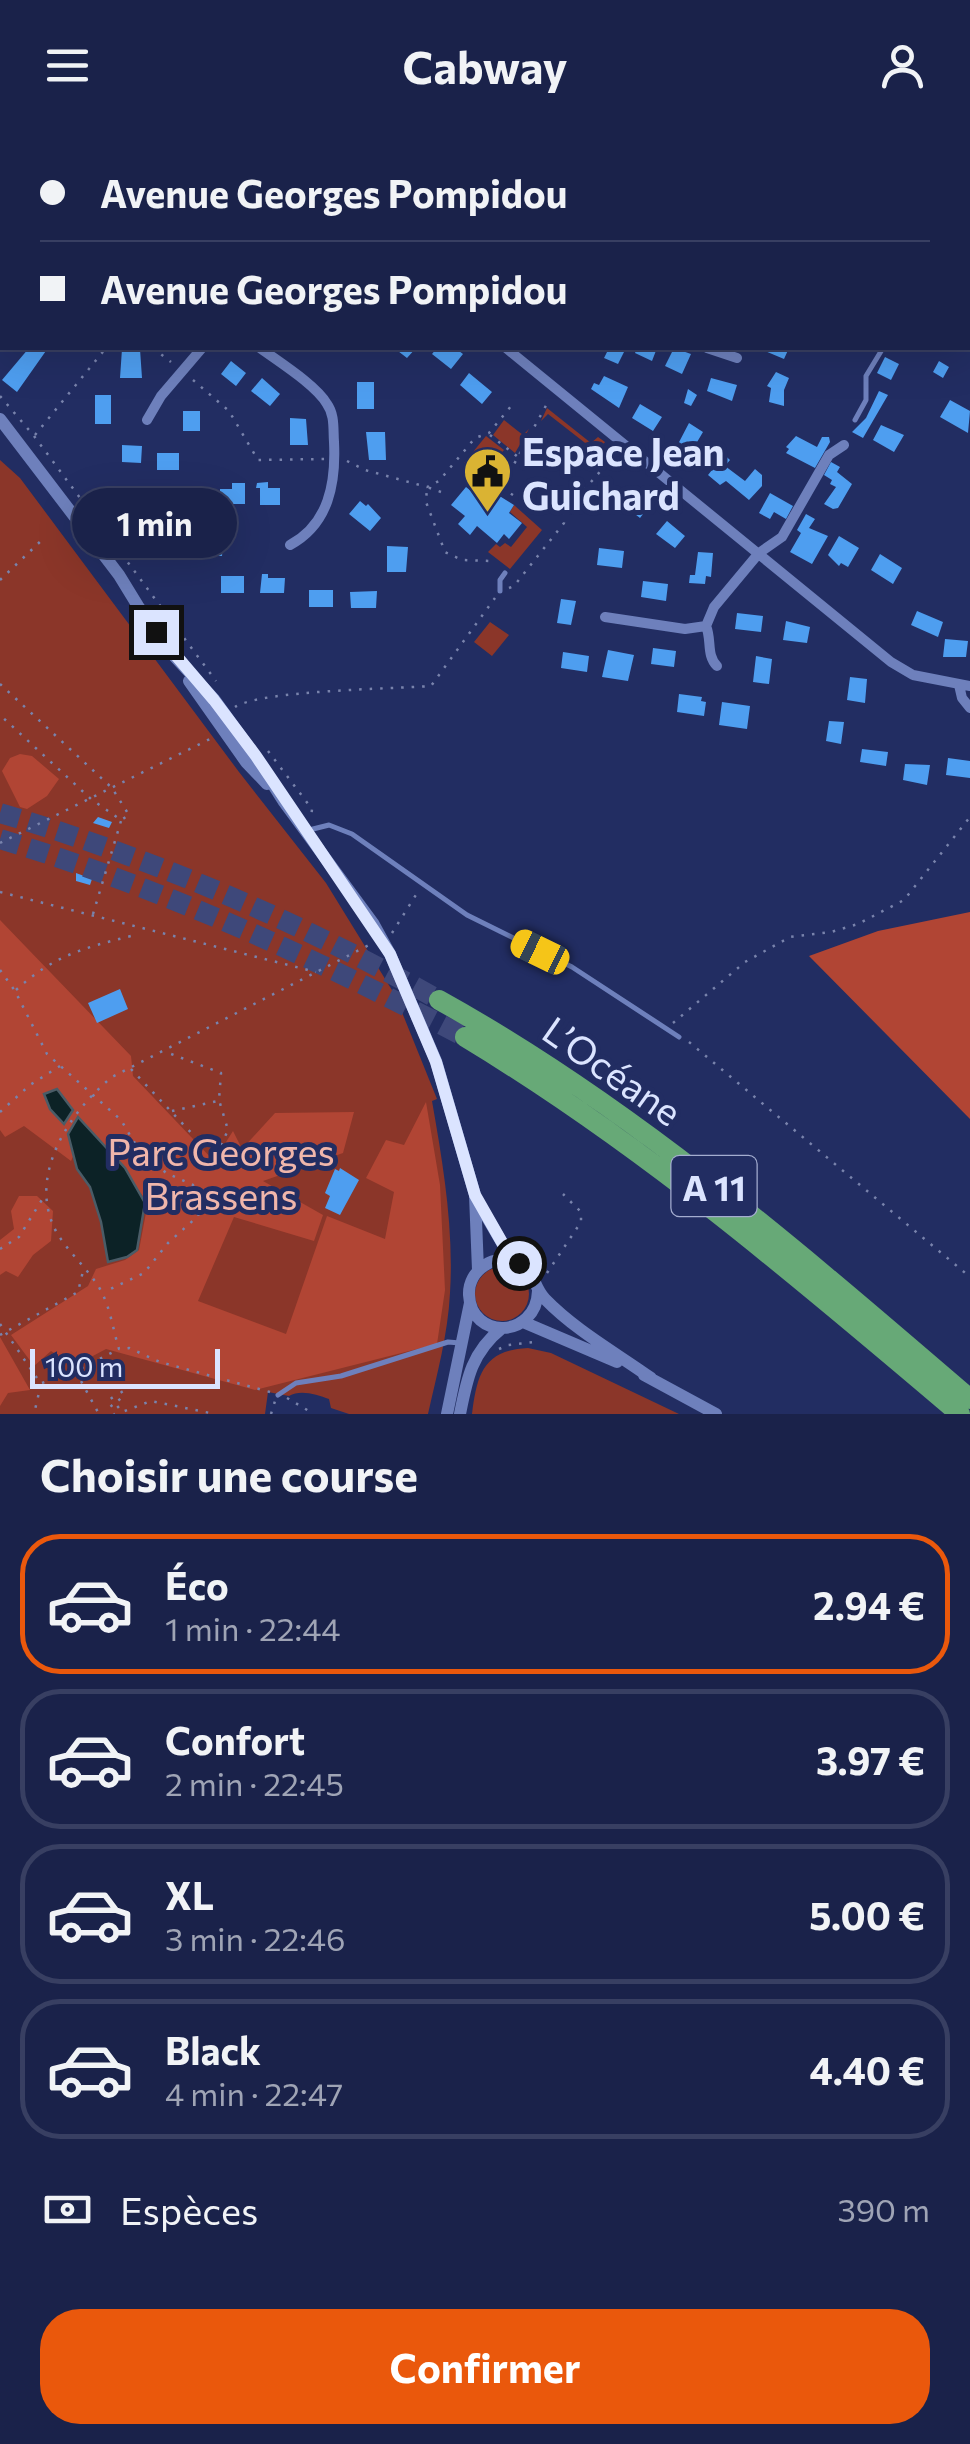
<!DOCTYPE html>
<html lang="fr">
<meta charset="utf-8">
<style>
:root{--surface:#1a224a;--page:#232a51;--text:#f1f3f6;--muted:#9fa4b5;--line:#383f62;--accent:#ea580c}
body{margin:0;font-family:Commissioner,sans-serif;background:var(--page);color:var(--text);height:100vh;display:flex;flex-direction:column;font-size:38px;white-space:nowrap}
*{box-sizing:border-box;margin:0}
p{font-size:32px;color:var(--muted)}
.icon{flex:none;width:55px;height:55px;fill:none;stroke:currentColor;stroke-width:2;stroke-linecap:round;stroke-linejoin:round}
.map{position:relative;height:1284px;overflow:hidden}
.details{display:flex;flex-direction:column;background:var(--surface);flex:1}
.details>*{flex:none}
.guide{position:absolute;left:0px;top:0px;width:970px;height:220px;box-shadow:0 10px 40px #0002,0 0 0 2px var(--line);display:grid;align-content:center;height:220px;padding:0 40px;background:var(--surface)}
.scale{position:absolute;left:30px;bottom:25px;width:190px;box-sizing:border-box;padding-left:10px;border:5px solid #dbe4ff;border-top:0;font-size:28px;line-height:35px;white-space:nowrap;color:#dbe4ff;-webkit-text-stroke:8px #222d62;paint-order:stroke}
.end{position:absolute;width:45px;height:45px;margin:-22px;border:12px solid #dbe4ff;background:#111;box-shadow:0 0 0 5px #111}
.from{border-radius:50%}
.bubble{position:absolute;height:70px;border-radius:35px;background:var(--surface);box-shadow:0 10px 40px #0002,0 0 0 2px var(--line);font-size:32px;font-weight:700;line-height:70px;text-align:center}
.car{position:absolute;width:30px;height:60px;margin:-30px -15px;border-radius:12px;box-shadow:0 0 8px 2px #0007;background:linear-gradient(#f5c518 24%,#345 0 40%,#f5c518 0 76%,#345 0 86%,#f5c518 0)}
.guide b{display:flex;align-items:center;gap:35px;height:95px;font-size:38px}
.guide b+b{border-top:2px solid var(--line)}
.guide i{width:25px;height:25px;background:var(--text)}
ul{padding:0;list-style:none}
li{display:flex;align-items:center;gap:30px;height:140px;margin:0 20px 15px;padding:0 20px;border:5px solid var(--line);border-radius:40px}
li div{flex:1}
li b{display:block;font-size:38px}
li em{font-style:normal;font-weight:700}
li.current{border-color:var(--accent)}
li>.icon{width:90px;height:90px;stroke-width:1.5}
h2{padding:0 40px;font-size:45px;line-height:120px}
.pay{display:flex;align-items:center;gap:25px;height:110px;padding:0 40px;font-size:38px}
.pay p{margin-inline-start:auto}
.button{display:flex;gap:20px;margin-top:auto;padding:20px 40px}
.button a{flex:1;height:115px;border-radius:40px;background:var(--accent);color:#fff;font-size:40px;font-weight:700;line-height:115px;text-align:center}
header{display:flex;justify-content:space-between;align-items:center;height:130px;padding:0 40px;background:var(--surface);font-size:45px;font-weight:700}
.map>svg:first-child{display:block}
.green{fill:#8b3629}
.forest{fill:#b14534}
.water{fill:#0c2226;stroke:#4a5c67;stroke-width:2.5}
.building{fill:#4e9ef0}
.lines{fill:none;stroke-linecap:round;stroke-linejoin:round}
.motorway-tunnel{stroke:#3e487a;stroke-width:20;stroke-dasharray:20 10;stroke-linecap:butt}
.path{stroke:#7983ac;stroke-width:2.5;stroke-dasharray:2.5 8;stroke-linecap:butt}
.service{stroke:#6e80bc;stroke-width:5}
.minor{stroke:#6e80bc;stroke-width:10}
.tertiary{stroke:#6e80bc;stroke-width:12}
.motorway{stroke:#67a977;stroke-width:20}
.route{stroke:#dbe4ff;stroke-width:12}
.labels{text-anchor:middle;dominant-baseline:central;stroke-width:10;stroke-linejoin:round;paint-order:stroke}
.shield{fill:#222d62;stroke:#a4add0;stroke-width:2.5}
.shield-label{font-size:35px;font-weight:bold;fill:#dbe4ff}
.poi-label{font-size:38px;font-weight:bold;fill:#dbe4ff;stroke:#222d62;text-anchor:start}
.street-label{font-size:38px;fill:#dbe4ff;stroke:#222d62}
.park-label{font-size:38px;fill:#f0b6ab;stroke:#222d62}
</style>
<header><svg class="icon" aria-label="menu" viewBox="0 0 24 24"><path d="M4 6h16M4 12h16M4 18h16"/></svg>Cabway<svg class="icon" aria-label="person" viewBox="0 0 24 24"><circle cx="12" cy="8" r="4"/><path d="M4 21q1-7 8-7t8 7"/></svg></header>
<div class="map">
<svg width="970" height="1284" viewBox="0 0 970 1284">
<rect width="100%" height="100%" fill="#222d62"/>
<path class="green" d="M547 278 591 313 598 307 605 312 592 331 581 326 589 316 548 284 541 291Z
M504 290 523 305 529 299 515 323 493 305Z
M486 306 504 320 482 346 464 333Z
M0 330 20 348 239 642 326 753 395 865 437 969 432 971C443 1034 454 1098 450 1163 448 1204 437 1244 428 1284H349L331 1278 329 1269C317 1265 301 1259 289 1266L268 1262 265 1284H0Z
M514 375 542 400 510 439 488 422 496 414 500 417 505 413 511 417 527 397 510 382Z
M490 492 509 505 492 526 474 512Z
M475 1164a27 27 0 1 1 54 0a27 27 0 1 1-54 0Z
M528 1218 551 1223 679 1284H472C477 1245 483 1220 528 1218Z"/>
<path class="forest" d="M20 624 32 626 59 649 47 666 27 679 20 677 2 641 10 628Z
M970 782V989L809 826 878 801Z
M0 790 131 926 133 946 214 1031 233 1001 242 1019 275 983 354 982 343 1023 263 1051 323 1085 314 1111 234 1087 198 1171 286 1204 327 1086 385 1109 394 1062 366 1048 386 1010 404 1015 426 972 440 1055 445 1160 437 1214 255 1260 106 1219 74 1236 51 1221 34 1236 11 1205 88 1156 96 1139 125 1130 139 1120 148 1072 86 999 71 1031 24 996 5 1007 0 1000Z
M19 1066H37L53 1081 51 1111 33 1125 18 1147 6 1141 0 1145V1110L14 1099 11 1081Z
M0 1207 30 1260 8 1263 0 1276Z"/>
<path class="water" d="M57 959 73 980 64 994 50 979 44 964Z
M78 987 125 1038 145 1073 137 1120 127 1127 108 1132 101 1092 90 1057 77 1039 68 1004Z"/>
<path class="building" d="M29 218H48L17 262 2 250Z
M394 218H416L407 228Z
M437 218H455L463 224 451 239 432 224Z
M609 218H626L618 234 604 228Z
M637 218H657L652 231 635 223Z
M674 218 691 224 682 244 665 236Z
M758 218H789L784 229Z
M122 219H140L142 248H120Z
M885 227 899 234 891 250 877 243Z
M231 231 246 243 236 256 221 244Z
M939 231 949 237 943 248 933 242Z
M776 242 789 248 784 260V276L769 272 771 258 767 256Z
M469 243 492 262 482 274 460 255Z
M604 246 628 257 619 278 591 259 594 253 599 255Z
M262 248 280 264 270 276 251 261Z
M711 248 737 255 732 271 707 261Z
M357 252H374V279H357Z
M688 259 697 265 691 276 684 273Z
M879 261 888 265 863 308 852 302 866 288Z
M95 265H111V294H95Z
M950 270 970 281 968 303 940 287Z
M640 274 662 287 653 301 632 288Z
M183 281H200V301H183Z
M290 288 306 289 308 315H290Z
M689 293 703 302 690 324 677 316Z
M881 295 904 305 894 322 873 310Z
M366 302H385L386 330H369Z
M796 306 817 317 822 307H829L830 312 815 338 786 323 789 319 786 317Z
M122 315 142 316 141 333 122 332Z
M719 320 730 330 725 336 745 351 755 339 762 345V356L749 370 726 351 720 355 708 345 712 340 702 332 707 325 712 329Z
M157 323H179V340H157Z
M831 332 840 337 837 342 852 354 838 378 833 379 824 374 836 357 830 354 832 350 824 345Z
M268 352V358H280V375H260V358H256L257 353Z
M232 353H245V374H220V359H232Z
M466 357 476 365 485 357 514 375 509 383 522 393 509 409 504 404 497 413 477 396 470 405 458 394 465 386 451 375Z
M628 357 650 375 640 388 617 370Z
M770 363 793 376 786 389 774 382 770 389 759 383Z
M360 371 366 376 368 374 381 388 370 401 349 384Z
M806 384 815 389 809 398 828 406 812 434 790 422 801 403 797 400Z
M667 391 685 406 675 418 656 404Z
M208 403 224 404 222 426H206Z
M839 406 859 418 848 437 841 433 839 436 828 425Z
M387 416 408 417 406 442H387Z
M599 418 624 421 622 438 597 435Z
M698 422 713 423 711 447 706 446 705 454 689 453 690 445H695Z
M880 424 902 438 893 454 871 440Z
M262 444H268V448H285L284 463H260Z
M221 446H244V463H221Z
M643 451 668 454 666 471 641 467Z
M309 460H333V477H309Z
M377 461 376 478H351L350 462Z
M561 469 576 471 571 495 557 493Z
M917 481 943 492 938 507 911 495Z
M737 483 763 486 761 502 735 499Z
M786 491 810 497 807 513 783 510Z
M945 509 968 511 966 527H943Z
M653 518 676 521 674 537 651 534Z
M608 520 634 525 628 551 602 547Z
M563 522 589 526 587 542 561 538Z
M756 526 772 529 769 554 753 552Z
M850 547 867 549 865 573 847 570Z
M679 564 702 567 701 571 706 572 704 586 677 582Z
M722 572 750 576 747 599 719 595Z
M829 591 844 592 841 614 826 611Z
M862 619 888 622 886 636 860 632Z
M948 628 970 631V648L946 645Z
M905 634 930 635 927 655 903 650Z
M98 687 112 692 109 698 93 693Z
M76 743 92 749 90 755 76 751Z
M120 859 128 879 97 893 88 873Z
M340 1038 359 1050 340 1085 325 1078 330 1066 325 1063 335 1039 339 1041Z"/>
<g class="lines">
<path class="motorway-tunnel" d="M0 683C153 728 300 792 439 870
M0 709C162 758 316 828 465 907"/>
<path class="path" d="M30 0 33 2
M0 73 2 75
M0 97 2 100
M153 218 171 232
M193 250 229 281 258 330 325 329
M0 266 34 306 216 551
M35 305 106 218
M490 305 527 334
M347 331 365 340 427 357 439 351 475 308 489 303 512 275
M441 362 427 357 426 372 445 422 462 430 490 431
M513 365 501 358 549 270
M0 450 44 408
M509 458 514 456 564 393 565 382 617 322
M0 554 112 658 129 685 121 690 91 669 0 585
M235 577C262 560 392 559 431 556L495 468
M268 621 312 679 311 689
M0 713 214 607
M0 762 316 842
M93 784 121 691
M392 803 419 760
M0 840 15 861 47 924 121 990 134 1012 166 1043 193 1055 201 1073 198 1086 168 1113 144 1143 104 1162
M16 860C53 826 83 818 131 806
M673 893 745 832 790 807 831 802 858 794 904 770 970 687
M689 912 970 1147
M131 939 215 1028 228 1000 219 970 221 943 166 922
M172 981 218 971
M0 982 30 955 60 936
M0 1119 19 1107 43 1068
M547 1143 581 1092V1082L563 1064
M0 1194 41 1254 34 1284
M0 1205 78 1162 84 1137
M499 1219 508 1215 535 1212
M76 1242 99 1284
M42 1253 76 1241 117 1220
M121 1261 124 1266 115 1273 122 1282 151 1271 215 1284
M270 1262 160 1232 129 1218 119 1219C113 1200 110 1176 100 1159 88 1139 69 1123 57 1103 26 1048 68 983 112 947L369 815
M111 1267 115 1273 110 1277 114 1284
M287 1268 314 1284
M271 1284 275 1271"/>
<path class="service" d="M855 290 866 270V246L883 218
M500 461V450L505 443
M309 700 329 695 352 704 467 785 572 837 679 907
M278 1265 296 1253 341 1246 448 1212 460 1213"/>
<path class="minor" d="M237 0 240 2
M631 0V2
M169 2 171 0
M656 2 657 0
M938 2 940 0
M968 176 970 178
M0 212 2 208
M260 218C279 232 316 255 327 274 335 285 333 299 334 312 336 353 329 394 290 415
M506 218 891 532 913 545 970 556
M707 218 737 228
M147 290 161 266 202 218
M605 487 685 499 706 496 714 477 759 423 782 407 829 325 844 315
M706 496C712 510 706 525 717 536
M959 555 962 568 970 578"/>
<path class="tertiary" d="M0 289 119 445 138 476 175 527 214 569 255 626 284 672 373 793 390 824 436 931 475 1065 478 1140
M189 551 246 632 267 654
M478 1072 512 1130
M538 1161C536 1209 471 1210 469 1165 468 1140 495 1122 518 1133 535 1140 533 1157 545 1169 575 1200 616 1223 651 1248
M523 1192 617 1232
M644 1245 716 1284
M447 1284 470 1173
M460 1284C467 1248 472 1222 502 1198"/>
<path class="motorway" d="M439 870C634 978 802 1125 970 1269
M465 907C644 1015 801 1149 960 1284"/>
</g>
<g class="lines">
<path class="route" d="M156 502 214 570 256 626 390 824 436 932 475 1065 512 1130 519 1133"/>
</g>
<defs>
<symbol id="civic-pin" viewBox="-11 -11 22 30"><path d="M0 17L-7.5 6A9.5 9.5 0 1 1 7.5 6Z" fill="#dab333" stroke="#222d62"/><path d="M-.6-6.5H3V-4.5H.6V-3L4-1V1h2V6H-6V1h2V-1L-.6-3ZM-1.2 2.5V6h2.4V2.5Z" fill="#111"/></symbol>
</defs>
<g fill-rule="evenodd">
<use href="#civic-pin" x="460" y="314" width="55" height="75"/>
</g>
<g class="labels">
<rect class="shield" x="671.5" y="1026" width="85" height="60" rx="8"/>
<g class="shield-label">
<text x="714" y="1056">A 11</text>
</g>
<g class="poi-label">
<text x="522" y="320">Espace Jean<tspan x="522" dy="44">Guichard</tspan></text>
</g>
<g class="street-label">
<text transform="translate(613 940) rotate(35)">L’Océane</text>
</g>
<g class="park-label">
<text x="221" y="1020">Parc Georges<tspan x="221" dy="44">Brassens</tspan></text>
</g>
</g>
</svg>
<div class="scale">100 m</div>
<i class="end from" style="left:519px;top:1133px"></i>
<i class="end" style="left:156px;top:502px"></i>
<div class="bubble" style="left:72px;top:358px;width:165px">1 min</div>
<i class="car" style="left:540px;top:822px;rotate:296deg"></i>
<div class="guide">
<b><i class="from"></i>Avenue Georges Pompidou</b>
<b><i></i>Avenue Georges Pompidou</b>
</div>
</div>
<section class="details">
<h2>Choisir une course</h2>
<ul>
<li class="current"><svg class="icon" aria-label="car" viewBox="0 0 24 24"><path d="M5 17H2v-5l4-1 3-4h7l3 4 3 1v5h-3M9 17h6M6 11h13"/><circle cx="7" cy="17" r="2"/><circle cx="17" cy="17" r="2"/></svg><div><b>Éco</b><p>1 min · 22:44</p></div><em>2.94 €</em></li>
<li><svg class="icon" aria-label="car" viewBox="0 0 24 24"><path d="M5 17H2v-5l4-1 3-4h7l3 4 3 1v5h-3M9 17h6M6 11h13"/><circle cx="7" cy="17" r="2"/><circle cx="17" cy="17" r="2"/></svg><div><b>Confort</b><p>2 min · 22:45</p></div><em>3.97 €</em></li>
<li><svg class="icon" aria-label="car" viewBox="0 0 24 24"><path d="M5 17H2v-5l4-1 3-4h7l3 4 3 1v5h-3M9 17h6M6 11h13"/><circle cx="7" cy="17" r="2"/><circle cx="17" cy="17" r="2"/></svg><div><b>XL</b><p>3 min · 22:46</p></div><em>5.00 €</em></li>
<li><svg class="icon" aria-label="car" viewBox="0 0 24 24"><path d="M5 17H2v-5l4-1 3-4h7l3 4 3 1v5h-3M9 17h6M6 11h13"/><circle cx="7" cy="17" r="2"/><circle cx="17" cy="17" r="2"/></svg><div><b>Black</b><p>4 min · 22:47</p></div><em>4.40 €</em></li>
</ul>
<div class="pay"><svg class="icon" aria-label="cash" viewBox="0 0 24 24"><path d="M3 7h18v10H3z"/><circle cx="12" cy="12" r="2"/></svg>Espèces<p>390 m</p></div>
<div class="button"><a>Confirmer</a></div>
</section>
